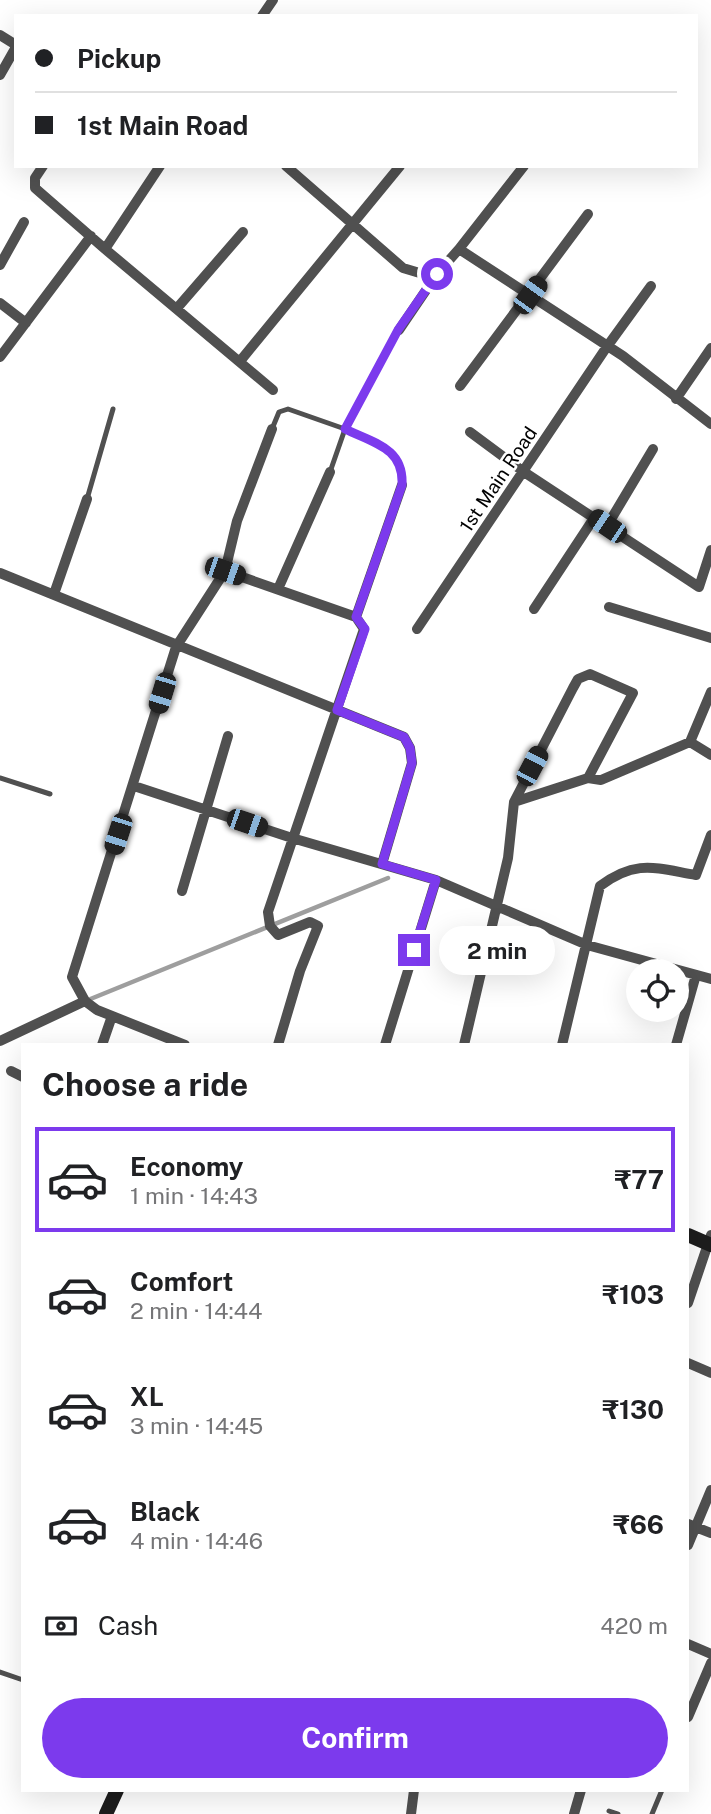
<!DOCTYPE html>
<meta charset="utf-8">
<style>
:root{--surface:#fff;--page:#f6f6f6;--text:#202124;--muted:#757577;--line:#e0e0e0;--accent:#7c3aed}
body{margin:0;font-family:"Public Sans",sans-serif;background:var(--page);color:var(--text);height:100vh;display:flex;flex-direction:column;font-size:26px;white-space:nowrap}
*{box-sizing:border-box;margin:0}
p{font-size:23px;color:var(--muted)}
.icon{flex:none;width:38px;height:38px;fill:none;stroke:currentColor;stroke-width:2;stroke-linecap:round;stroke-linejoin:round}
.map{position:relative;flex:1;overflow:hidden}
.drawer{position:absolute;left:21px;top:1043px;width:668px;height:749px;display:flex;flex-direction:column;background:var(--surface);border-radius:0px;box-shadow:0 7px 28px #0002}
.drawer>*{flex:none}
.guide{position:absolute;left:14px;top:14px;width:684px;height:154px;border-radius:0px;box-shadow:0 7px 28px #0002;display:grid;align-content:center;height:154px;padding:0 21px;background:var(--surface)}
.fabs{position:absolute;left:626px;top:959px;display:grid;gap:14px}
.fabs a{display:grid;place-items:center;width:63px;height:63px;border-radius:50%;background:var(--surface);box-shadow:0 7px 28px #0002;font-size:35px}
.end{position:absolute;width:32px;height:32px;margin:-16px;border:9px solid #7c3aed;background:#fff;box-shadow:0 0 0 4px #fff}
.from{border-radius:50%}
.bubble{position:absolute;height:49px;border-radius:24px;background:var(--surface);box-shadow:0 7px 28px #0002;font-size:23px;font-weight:700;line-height:49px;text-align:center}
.car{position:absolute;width:21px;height:42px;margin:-21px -10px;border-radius:9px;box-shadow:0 0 5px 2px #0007;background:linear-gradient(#222 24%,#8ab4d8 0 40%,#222 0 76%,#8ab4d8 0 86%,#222 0)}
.guide b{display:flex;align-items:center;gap:24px;height:66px;font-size:26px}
.guide b+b{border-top:2px solid var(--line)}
.guide i{width:18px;height:18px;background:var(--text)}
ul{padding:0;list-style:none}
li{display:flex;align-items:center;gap:21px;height:105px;margin:0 14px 10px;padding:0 7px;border:4px solid transparent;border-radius:0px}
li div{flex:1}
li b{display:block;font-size:26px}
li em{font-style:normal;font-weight:700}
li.on{border-color:var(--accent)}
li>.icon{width:63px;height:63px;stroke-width:1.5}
h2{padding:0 21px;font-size:32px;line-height:84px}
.pay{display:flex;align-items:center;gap:18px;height:77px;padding:0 21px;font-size:26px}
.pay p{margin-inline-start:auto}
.button{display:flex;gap:14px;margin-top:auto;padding:14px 21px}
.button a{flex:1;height:80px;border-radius:42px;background:var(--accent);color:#fff;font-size:28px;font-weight:700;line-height:80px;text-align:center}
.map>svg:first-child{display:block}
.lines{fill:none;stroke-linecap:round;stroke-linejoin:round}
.stream{stroke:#9e9e9e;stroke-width:4.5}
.lane{stroke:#505050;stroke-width:5}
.street{stroke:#505050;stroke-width:10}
.secondary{stroke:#1d1d1d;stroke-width:14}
.route{stroke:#7c3aed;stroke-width:9}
.labels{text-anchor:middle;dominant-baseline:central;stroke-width:5;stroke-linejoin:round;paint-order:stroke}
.street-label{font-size:19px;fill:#000;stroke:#fff}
</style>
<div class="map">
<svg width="711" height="1814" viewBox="0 0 711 1814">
<rect width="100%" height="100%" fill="#fff"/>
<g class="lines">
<path class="stream" d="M88 1000 388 878"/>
<path class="lane" d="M398 331 345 429C374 443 404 448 402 485
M272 429 279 412 288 409 345 429 330 472
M87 499 113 409
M0 778 50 794
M0 1672 23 1680
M609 1811 618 1814
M652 1814 662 1790"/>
<path class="street" d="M262 16 273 0
M0 35 16 45
M0 75 16 47
M43 166 35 178V188L105 249
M160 166 105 249 273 390
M286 166 403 268 423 274H437L459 249 623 356 711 424
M459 249 524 166
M0 265 24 222
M0 303 26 323
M178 307 243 232
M399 330 437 274
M0 357 91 236
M241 360 400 166
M460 386 588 214
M676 399 711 348
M470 432 524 472 699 587 711 550
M607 526 653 449
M225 571 356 617 364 629 268 912 270 926 278 935 310 922 318 926 300 971 278 1045
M0 573 404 737 410 748 412 763 382 864
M278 589 330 472
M54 594 87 499
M609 607 711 638
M534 609 594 518
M356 617 402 485
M417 629 606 348 651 286
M690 742 711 755
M134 786 292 838 436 880 587 945 711 979
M514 802 588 778 601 780 690 742 711 692
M182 891 228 736
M0 1041 85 1001
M102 1045 112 1016
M185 1045 97 1010 85 1001 72 977 176 647 225 571 237 521 272 429
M385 1045 436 880
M464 1045 508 858 514 802 573 688 578 679 590 674 633 693 588 778
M562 1045 600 886C636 859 655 868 696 875L711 835
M676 1045 696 975
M11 1071 23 1077
M688 1303 711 1235
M688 1363 711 1373
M688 1524 711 1533
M688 1545 711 1490
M688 1644 711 1654
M688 1717 711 1663
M411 1814 414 1790
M574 1814 581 1790"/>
<path class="secondary" d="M688 1235 711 1245
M106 1814 117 1790"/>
</g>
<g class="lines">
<path class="route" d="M414 950 436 880 382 864 412 763 410 748 404 737 337 710 365 629 356 617 402 485C404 448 374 443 345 429L398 330 437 274"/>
</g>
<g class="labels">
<g class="street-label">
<text transform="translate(498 479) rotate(-56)">1st Main Road</text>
</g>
</g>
</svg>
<div class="fabs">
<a><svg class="icon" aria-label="locate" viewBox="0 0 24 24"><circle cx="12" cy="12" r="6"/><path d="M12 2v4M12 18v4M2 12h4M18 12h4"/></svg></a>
</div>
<i class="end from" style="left:437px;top:274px"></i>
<i class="end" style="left:414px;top:950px"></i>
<div class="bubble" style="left:439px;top:926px;width:116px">2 min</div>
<i class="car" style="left:530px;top:295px;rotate:36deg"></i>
<i class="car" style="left:607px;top:526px;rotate:304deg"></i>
<i class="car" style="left:225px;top:571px;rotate:109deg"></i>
<i class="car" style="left:162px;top:693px;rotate:197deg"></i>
<i class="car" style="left:532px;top:766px;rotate:28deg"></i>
<i class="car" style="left:247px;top:823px;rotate:109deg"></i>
<i class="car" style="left:118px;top:834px;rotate:198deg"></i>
<div class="guide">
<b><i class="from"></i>Pickup</b>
<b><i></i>1st Main Road</b>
</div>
<section class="drawer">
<h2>Choose a ride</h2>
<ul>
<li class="on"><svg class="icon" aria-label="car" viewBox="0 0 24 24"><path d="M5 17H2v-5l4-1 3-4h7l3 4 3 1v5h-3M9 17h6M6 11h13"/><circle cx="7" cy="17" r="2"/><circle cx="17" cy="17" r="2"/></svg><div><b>Economy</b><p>1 min · 14:43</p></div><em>₹77</em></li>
<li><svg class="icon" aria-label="car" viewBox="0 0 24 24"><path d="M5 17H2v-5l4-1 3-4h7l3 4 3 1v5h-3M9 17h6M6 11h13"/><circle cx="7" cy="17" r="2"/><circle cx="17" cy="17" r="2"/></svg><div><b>Comfort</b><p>2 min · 14:44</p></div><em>₹103</em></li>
<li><svg class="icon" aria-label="car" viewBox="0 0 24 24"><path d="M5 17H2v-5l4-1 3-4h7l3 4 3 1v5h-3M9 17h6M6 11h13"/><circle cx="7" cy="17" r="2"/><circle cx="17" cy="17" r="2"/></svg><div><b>XL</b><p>3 min · 14:45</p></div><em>₹130</em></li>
<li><svg class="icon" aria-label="car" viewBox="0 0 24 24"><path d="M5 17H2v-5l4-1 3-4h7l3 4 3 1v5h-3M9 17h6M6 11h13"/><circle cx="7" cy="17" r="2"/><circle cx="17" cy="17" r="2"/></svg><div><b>Black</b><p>4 min · 14:46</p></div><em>₹66</em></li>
</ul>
<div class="pay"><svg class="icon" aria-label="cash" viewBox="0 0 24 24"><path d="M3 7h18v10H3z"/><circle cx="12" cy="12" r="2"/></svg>Cash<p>420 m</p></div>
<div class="button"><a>Confirm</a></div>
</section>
</div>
